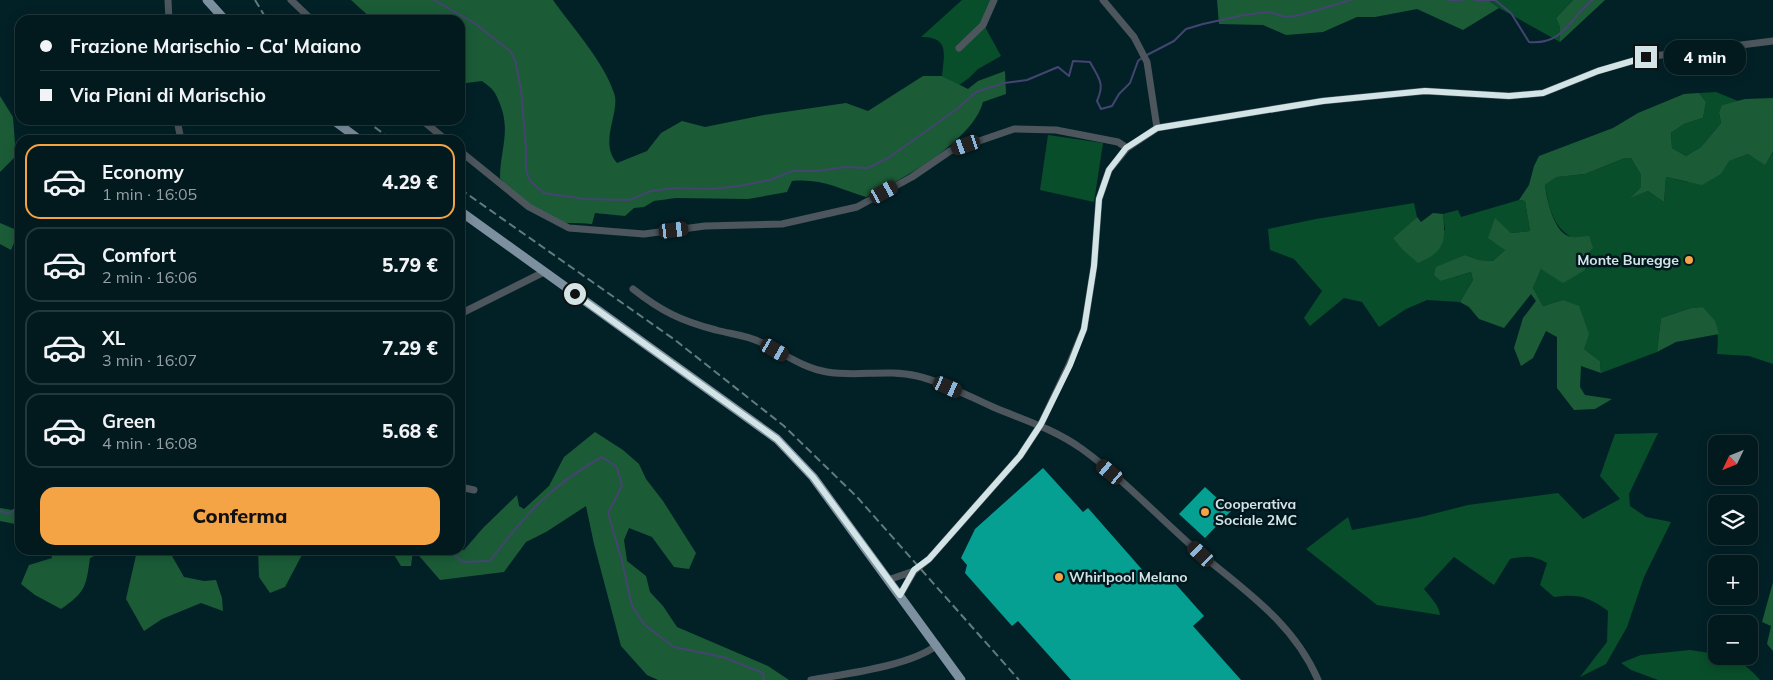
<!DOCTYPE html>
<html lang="it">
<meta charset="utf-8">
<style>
:root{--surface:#02191d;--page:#10262a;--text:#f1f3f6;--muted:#96a0a4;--line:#23383b;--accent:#f4a345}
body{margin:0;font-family:Mulish,sans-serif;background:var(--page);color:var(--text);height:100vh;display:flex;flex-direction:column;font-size:19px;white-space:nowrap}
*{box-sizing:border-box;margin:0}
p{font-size:16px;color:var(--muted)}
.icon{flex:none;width:28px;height:28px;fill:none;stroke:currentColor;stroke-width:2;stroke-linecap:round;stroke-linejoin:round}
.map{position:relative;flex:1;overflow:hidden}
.drawer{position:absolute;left:15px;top:135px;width:450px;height:420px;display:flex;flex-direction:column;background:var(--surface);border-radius:15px;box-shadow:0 2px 12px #0003,0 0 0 1px var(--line)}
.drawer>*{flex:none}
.top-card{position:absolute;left:15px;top:15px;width:450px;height:110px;border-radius:15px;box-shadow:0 2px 12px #0003,0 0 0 1px var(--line);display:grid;align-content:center;height:110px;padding:0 25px;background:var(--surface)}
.needle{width:32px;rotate:227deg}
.controls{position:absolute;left:1708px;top:435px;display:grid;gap:10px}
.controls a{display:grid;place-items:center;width:50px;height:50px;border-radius:10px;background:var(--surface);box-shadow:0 2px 12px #0003,0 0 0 1px var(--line);font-size:25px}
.end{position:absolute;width:22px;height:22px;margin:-11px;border:6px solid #d3e4e7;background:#111;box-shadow:0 0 0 2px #111}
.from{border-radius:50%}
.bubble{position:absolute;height:35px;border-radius:15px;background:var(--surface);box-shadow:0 2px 12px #0003,0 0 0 1px var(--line);font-size:16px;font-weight:800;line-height:35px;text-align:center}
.car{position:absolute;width:15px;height:30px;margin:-15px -8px;border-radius:6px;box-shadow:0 0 4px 1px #0007;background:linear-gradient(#222 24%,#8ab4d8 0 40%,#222 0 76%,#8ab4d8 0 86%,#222 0)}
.top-card b{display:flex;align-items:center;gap:18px;height:48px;font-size:19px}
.top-card b+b{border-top:1px solid var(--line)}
.top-card i{width:12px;height:12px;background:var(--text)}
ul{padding:9px 0 0;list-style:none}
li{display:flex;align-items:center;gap:15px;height:75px;margin:0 10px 8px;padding:0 15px;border:2px solid var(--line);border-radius:15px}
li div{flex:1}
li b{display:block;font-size:19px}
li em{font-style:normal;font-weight:800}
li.active{border-color:var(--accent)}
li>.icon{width:45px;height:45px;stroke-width:1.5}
.primary-button{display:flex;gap:10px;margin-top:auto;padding:10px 25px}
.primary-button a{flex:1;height:58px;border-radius:15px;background:var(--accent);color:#111;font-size:20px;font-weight:800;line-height:58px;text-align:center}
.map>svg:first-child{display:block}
.green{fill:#094e2a}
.forest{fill:#1b5c37}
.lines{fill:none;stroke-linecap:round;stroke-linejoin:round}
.stream{stroke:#444471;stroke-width:2}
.building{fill:#05a092}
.minor{stroke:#4d565d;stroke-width:7}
.major{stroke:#7d909f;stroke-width:9}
.rail{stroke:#627b7f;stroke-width:2;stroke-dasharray:8 4;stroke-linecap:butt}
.route{stroke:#d3e4e7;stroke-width:6}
.poi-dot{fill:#f4a345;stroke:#00171d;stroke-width:2}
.labels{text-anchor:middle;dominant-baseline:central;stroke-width:5;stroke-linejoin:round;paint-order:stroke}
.poi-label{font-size:14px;font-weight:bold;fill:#d3e4e7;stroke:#00171d;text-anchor:start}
</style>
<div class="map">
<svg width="1773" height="680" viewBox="0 0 1773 680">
<rect width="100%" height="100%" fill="#022127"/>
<path class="green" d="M962 0H992L984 25 1001 56 978 69 969 78 959 85 942 76C944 54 950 37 921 37Z
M1488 0H1573L1556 18 1560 27V42L1499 8Z
M1716 92 1738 101 1722 105 1719 112 1721 123 1701 147 1686 156 1672 148 1671 133 1684 124 1703 118 1706 102 1699 93Z
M1048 135 1103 143 1094 202 1040 190Z
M1773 153V364L1749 356 1717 354C1719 331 1718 325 1703 307L1691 308 1661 318 1657 352 1601 373 1600 361 1584 349 1563 300 1543 306 1533 288 1541 269 1571 237C1552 225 1549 207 1545 185L1557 177 1585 174 1625 158H1631L1641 175V187L1631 197 1648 191 1664 202 1666 177 1687 182 1721 174 1728 161 1748 154 1765 164Z
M1519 200 1525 201 1530 231 1511 233 1495 219 1505 250 1493 261 1479 260 1465 255 1441 281 1471 272 1473 280 1460 302 1427 300 1406 309 1379 327 1362 302 1344 298 1310 326 1304 318 1322 291 1294 259 1270 250 1268 229 1316 219 1414 203 1417 217 1393 238 1445 230 1443 214 1458 210 1461 217Z
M1658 433 1629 494 1630 506 1646 517 1671 522 1644 577 1627 627 1606 664 1580 677 1607 642 1608 611C1587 596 1579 594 1554 597L1540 585 1547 563C1533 555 1525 556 1510 559L1494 585 1454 557 1424 589C1430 597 1439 605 1440 615L1377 605 1306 549 1348 517 1352 530 1421 517 1468 505 1558 493 1583 519 1620 499 1600 476 1615 434Z
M1690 650 1716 654V656C1735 656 1749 667 1760 680H1658L1631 670 1621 663 1641 655Z"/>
<path class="forest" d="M351 0H553C572 27 604 62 614 93 621 112 598 142 617 163L647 151 661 133 682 121 705 127 764 115 846 103 868 111 923 76H942L968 89 978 81 1005 71 1006 94 983 102C973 141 900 181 866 197 840 189 821 178 792 181L787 192 748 199 676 198 654 201 644 207 634 208 625 216 595 213 592 224C584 223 576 223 568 223 542 220 515 197 500 178 500 150 511 132 500 104 495 91 493 89 482 81L466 83 460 73V20H373Z
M1217 0H1488L1499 8 1463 30 1417 9 1375 17H1357L1323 32 1286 35 1263 25 1219 24Z
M1573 0H1605L1560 42V27L1556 18Z
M1699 93 1706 102 1703 118 1684 124 1671 133 1672 148 1686 156 1701 147 1721 123 1719 112 1722 105 1745 99 1773 98V152L1765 165 1748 154 1729 161 1721 174 1702 185 1666 177 1664 202 1648 191 1630 198 1641 187V175L1631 158H1625L1585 174 1557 177 1545 185C1547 200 1554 235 1572 237 1577 238 1584 236 1589 236L1593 248 1585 256V270L1563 283 1541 269 1533 288 1543 306 1563 300 1579 306 1589 334 1584 349 1600 361 1601 373 1581 366 1580 387 1585 395 1612 399 1595 409 1574 410 1557 388V337L1546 331 1533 358 1521 366 1514 348 1523 318 1536 301 1531 294 1504 328 1479 319 1469 307 1460 302 1473 280 1471 272 1441 281 1434 275 1436 267 1465 255 1479 260 1493 261 1505 250 1488 238 1495 218 1511 233 1530 231 1525 201 1519 200 1529 185 1534 166 1539 156 1613 128 1638 113 1684 94Z
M0 96 13 117 16 156 0 172Z
M1433 213 1443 214C1446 241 1445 252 1418 263L1403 250 1393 238 1417 217 1421 222Z
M0 223 19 231 11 250 0 244Z
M1703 307 1715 321 1719 334 1676 342 1657 352 1661 318 1691 308Z
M595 432 623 450 639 464 646 479 663 501 696 553 689 569 674 567 652 537 629 528 624 540 627 561 646 576 650 592 663 606 677 627 768 666 789 680H658L647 675 621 646 594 544 586 506 546 532 526 542 504 572 440 580 414 550H464L483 528 517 495 519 506 524 509 549 486 564 457Z
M20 504V525L0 521V508L12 510Z
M50 550H107L90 558C86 586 86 592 61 609L35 595 21 584 29 565 52 558Z
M135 550H173L172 556 184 577 204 581 216 580 222 598 223 611 201 603 162 619 144 631 126 599 137 551Z
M258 550H306L304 551 285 587 270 593 259 577Z
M391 550H413L411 566H401Z
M1773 582V651L1767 644 1771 626 1762 622Z"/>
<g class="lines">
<path class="stream" d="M434 0 476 24 511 52 515 60 521 90 526 147V170L530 181 544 193 584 199 630 200 651 191 674 188 711 189 739 186 770 180 792 171H817L846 167 868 168 890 157 958 108 976 92 1004 83 1027 80 1058 67 1069 76 1073 61 1090 62C1099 79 1105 83 1097 101L1101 109 1112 106 1119 94 1130 83 1138 61 1143 57
M1448 0H1462
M1475 0H1495L1511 13 1529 42C1563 45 1570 19 1592 0
M1147 55 1174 41 1186 29 1203 24 1244 15 1270 12 1285 17 1300 15 1351 0
M0 511 8 514 20 506
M448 550 463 562 490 561C524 516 551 485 602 457L617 467 622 486 608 513 622 561 632 606 645 625 674 647 723 657 763 673 764 680"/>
</g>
<path class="building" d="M1043 468 1083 512 1088 508 1153 582 1165 572 1204 616 1193 626 1241 680H1071L1018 621 1012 626 965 573 967 565 961 558 975 529Z
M1205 487 1231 511 1205 538 1179 514Z"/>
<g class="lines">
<path class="minor" d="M168 0 169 20
M291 0 312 20
M1103 0 1134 37 1147 62 1157 128
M959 48 983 25 994 0
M177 120 181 140
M422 120 446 140
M460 151 529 207 569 228 644 234 705 226 782 224 857 207 912 177 950 151 1014 129 1056 130 1118 142 1127 148
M633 289C661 311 681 321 716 330 730 334 747 335 760 342 782 352 802 368 827 372 857 377 887 369 917 376 943 382 968 396 993 407 1024 420 1054 429 1082 449 1125 480 1161 520 1202 555 1247 592 1294 624 1318 680
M460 314 544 272
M460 487 474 490
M888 580 914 571 929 559 1020 456 1041 424 1069 365 1084 329 1094 266 1099 199 1109 170 1127 148 1157 128 1323 101 1425 91 1509 96 1543 93 1598 71 1646 57 1773 41
M900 595 914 571
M811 680C844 674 911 666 937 645"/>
<path class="major" d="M207 0 225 20
M333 120 360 140
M460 211 777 439 813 477 961 680"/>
<path class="rail" d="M255 0 267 20
M365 120 392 140
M460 189 675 340 784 426 857 497 1019 680"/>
</g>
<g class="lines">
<path class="route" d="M575 294 777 439 813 477 900 595 914 570 929 559 1020 456 1041 424 1070 365 1084 329 1094 266 1099 199 1109 170 1126 148 1157 128 1323 101 1425 91 1509 96 1543 93 1598 71 1646 57"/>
</g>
<g class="poi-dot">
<circle cx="1689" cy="260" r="5"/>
<circle cx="1205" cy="512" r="5"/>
<circle cx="1059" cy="577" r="5"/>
</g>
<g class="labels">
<g class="poi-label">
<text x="1679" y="260" text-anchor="end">Monte Buregge</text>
<text x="1215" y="504">Cooperativa<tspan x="1215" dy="16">Sociale 2MC</tspan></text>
<text x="1069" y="577">Whirlpool Melano</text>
</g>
</g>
</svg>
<div class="controls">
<a><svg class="needle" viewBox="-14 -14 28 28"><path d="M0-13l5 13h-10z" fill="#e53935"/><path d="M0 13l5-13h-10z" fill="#96a0a4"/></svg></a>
<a><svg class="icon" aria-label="layers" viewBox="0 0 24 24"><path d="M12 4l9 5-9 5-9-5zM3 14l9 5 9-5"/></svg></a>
<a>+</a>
<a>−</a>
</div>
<i class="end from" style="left:575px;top:294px"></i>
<i class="end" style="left:1646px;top:57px"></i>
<div class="bubble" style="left:1664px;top:40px;width:82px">4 min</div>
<i class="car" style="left:966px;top:145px;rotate:251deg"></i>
<i class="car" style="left:884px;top:192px;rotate:61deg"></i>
<i class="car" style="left:674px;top:230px;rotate:83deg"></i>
<i class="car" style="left:775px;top:350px;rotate:120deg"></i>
<i class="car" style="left:948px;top:387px;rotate:114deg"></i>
<i class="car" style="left:1110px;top:472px;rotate:310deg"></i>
<i class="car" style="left:1201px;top:554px;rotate:313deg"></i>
<div class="top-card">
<b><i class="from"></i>Frazione Marischio - Ca' Maiano</b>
<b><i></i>Via Piani di Marischio</b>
</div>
<section class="drawer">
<ul>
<li class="active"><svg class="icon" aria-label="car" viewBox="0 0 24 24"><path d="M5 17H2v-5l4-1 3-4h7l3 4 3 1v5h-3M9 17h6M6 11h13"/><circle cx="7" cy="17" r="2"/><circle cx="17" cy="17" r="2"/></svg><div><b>Economy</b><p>1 min · 16:05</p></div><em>4.29 €</em></li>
<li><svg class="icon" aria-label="car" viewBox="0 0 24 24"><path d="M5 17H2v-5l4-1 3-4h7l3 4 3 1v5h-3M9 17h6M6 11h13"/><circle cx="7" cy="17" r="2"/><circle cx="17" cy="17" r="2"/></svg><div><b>Comfort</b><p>2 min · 16:06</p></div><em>5.79 €</em></li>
<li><svg class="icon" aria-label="car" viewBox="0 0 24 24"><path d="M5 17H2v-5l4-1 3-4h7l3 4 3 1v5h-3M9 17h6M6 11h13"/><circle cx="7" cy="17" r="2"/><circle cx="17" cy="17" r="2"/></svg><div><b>XL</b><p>3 min · 16:07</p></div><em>7.29 €</em></li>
<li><svg class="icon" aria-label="car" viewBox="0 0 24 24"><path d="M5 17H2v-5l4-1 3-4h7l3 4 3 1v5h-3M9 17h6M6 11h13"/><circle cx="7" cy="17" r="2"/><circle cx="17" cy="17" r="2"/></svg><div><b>Green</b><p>4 min · 16:08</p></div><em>5.68 €</em></li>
</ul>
<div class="primary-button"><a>Conferma</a></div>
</section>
</div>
